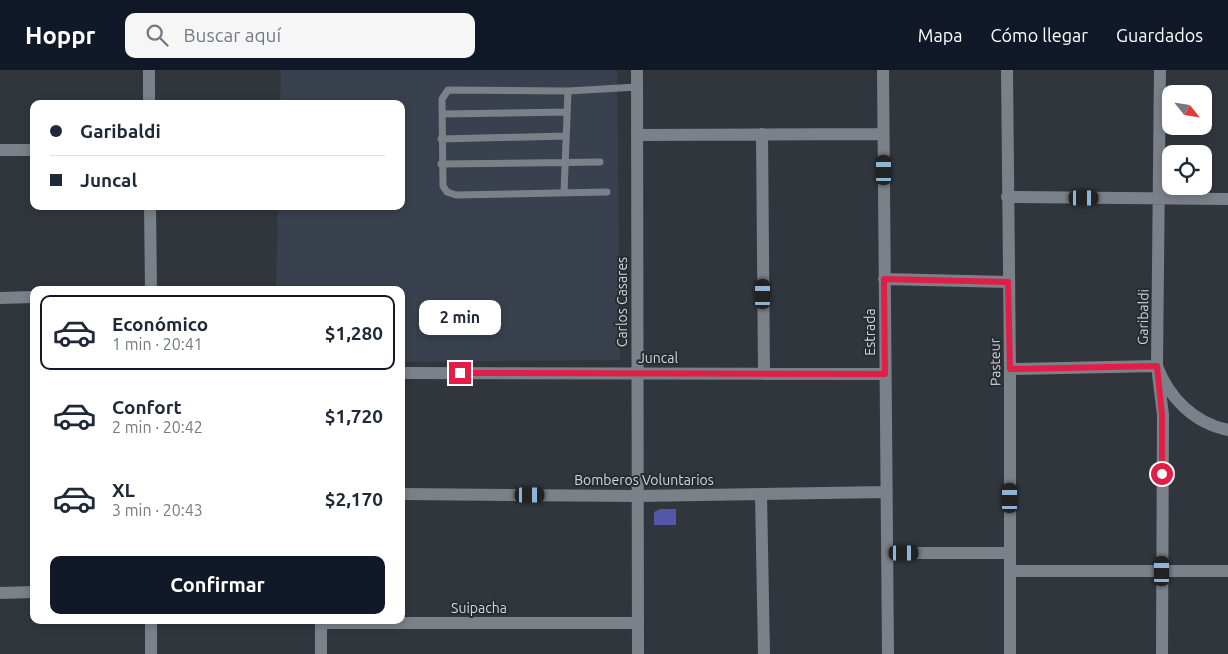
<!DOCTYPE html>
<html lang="es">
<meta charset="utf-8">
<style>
:root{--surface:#fff;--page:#f6f6f7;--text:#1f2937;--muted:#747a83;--line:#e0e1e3;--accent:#111827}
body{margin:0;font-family:Ubuntu,sans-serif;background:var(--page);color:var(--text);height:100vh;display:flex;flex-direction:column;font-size:19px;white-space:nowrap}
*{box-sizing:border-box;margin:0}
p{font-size:16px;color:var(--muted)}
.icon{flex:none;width:28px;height:28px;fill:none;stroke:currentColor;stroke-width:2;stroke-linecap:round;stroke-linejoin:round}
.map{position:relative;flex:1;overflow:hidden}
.drawer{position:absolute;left:30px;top:216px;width:375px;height:338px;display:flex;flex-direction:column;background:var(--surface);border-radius:10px;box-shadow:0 2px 8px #0003}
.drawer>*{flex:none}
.hud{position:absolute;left:30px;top:30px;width:375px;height:110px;border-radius:10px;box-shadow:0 2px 8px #0003;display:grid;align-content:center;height:110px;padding:0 20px;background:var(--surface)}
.needle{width:32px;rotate:120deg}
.tools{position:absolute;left:1162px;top:15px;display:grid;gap:10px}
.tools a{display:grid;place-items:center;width:50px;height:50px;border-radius:10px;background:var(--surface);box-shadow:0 2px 8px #0003;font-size:25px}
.end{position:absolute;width:22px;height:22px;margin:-11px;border:6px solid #e11d48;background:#fff;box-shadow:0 0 0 2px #fff}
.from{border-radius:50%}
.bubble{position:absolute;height:35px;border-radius:10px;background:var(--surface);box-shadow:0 2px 8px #0003;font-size:16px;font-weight:600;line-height:35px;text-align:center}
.car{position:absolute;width:15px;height:30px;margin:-15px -8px;border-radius:6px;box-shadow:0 0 4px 1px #0007;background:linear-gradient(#222 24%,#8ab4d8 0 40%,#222 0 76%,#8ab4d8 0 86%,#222 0)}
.hud b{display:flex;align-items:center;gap:18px;height:48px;font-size:19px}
.hud b+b{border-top:1px solid var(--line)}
.hud i{width:12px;height:12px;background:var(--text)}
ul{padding:9px 0 0;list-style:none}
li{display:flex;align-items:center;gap:15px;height:75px;margin:0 10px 8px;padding:0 10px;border:2px solid transparent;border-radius:10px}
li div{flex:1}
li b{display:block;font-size:19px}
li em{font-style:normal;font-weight:600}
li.active{border-color:var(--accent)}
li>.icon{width:45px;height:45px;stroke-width:1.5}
.cta{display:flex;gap:10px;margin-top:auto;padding:10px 20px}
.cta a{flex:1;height:58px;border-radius:10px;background:var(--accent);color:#fff;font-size:20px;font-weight:600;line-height:58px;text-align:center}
header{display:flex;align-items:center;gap:30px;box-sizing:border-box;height:70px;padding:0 25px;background:var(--accent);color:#fff}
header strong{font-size:24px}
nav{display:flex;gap:28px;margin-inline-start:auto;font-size:18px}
.search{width:350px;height:45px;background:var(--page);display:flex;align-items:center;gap:12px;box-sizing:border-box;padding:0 18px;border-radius:10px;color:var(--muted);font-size:19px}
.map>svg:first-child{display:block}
.built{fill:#38414d}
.building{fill:#5457a8}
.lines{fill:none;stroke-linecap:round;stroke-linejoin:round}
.service{stroke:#7b8189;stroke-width:7}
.minor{stroke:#7b8189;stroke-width:12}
.tertiary{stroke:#7b8189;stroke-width:12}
.route{stroke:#e11d48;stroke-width:6}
.labels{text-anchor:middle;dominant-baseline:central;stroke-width:4;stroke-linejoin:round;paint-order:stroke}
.street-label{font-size:14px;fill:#d2d6da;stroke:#272c32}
</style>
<header>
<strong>Hoppr</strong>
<div class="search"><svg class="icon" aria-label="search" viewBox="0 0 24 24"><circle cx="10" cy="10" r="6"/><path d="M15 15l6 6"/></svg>Buscar aquí</div>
<nav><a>Mapa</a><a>Cómo llegar</a><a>Guardados</a></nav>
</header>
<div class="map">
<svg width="1228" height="584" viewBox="0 0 1228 584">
<rect width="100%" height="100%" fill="#31363d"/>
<path class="built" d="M281 0H617L620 290 401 292V220H276L278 136H401V34H280Z"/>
<path class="building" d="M660 439H676V455H654V442Z"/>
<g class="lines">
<path class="service" d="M442 44 567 42
M441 69 566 66
M441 94 600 92
M607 122 456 125 447 122 443 116 442 29 448 20 568 21 637 17
M564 123 568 21"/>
<path class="minor" d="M149 0V34
M883 0 888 584
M1007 0 1010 299V584
M1160 0 1157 296 1163 345 1162 584
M762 64 764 304
M637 65 883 64
M0 80H34
M1007 127 1228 129
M150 136 151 220
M884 209 1008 212
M0 228 34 227
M1010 299 1157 296C1169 328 1194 353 1228 360
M401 303 885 304
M401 424 638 426 886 422
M761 424 764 584
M887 483H1009
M1010 501H1228
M0 523 34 522
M151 550V584
M321 553H638
M321 584V550"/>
<path class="tertiary" d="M637 0 638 584"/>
</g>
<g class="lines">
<path class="route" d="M460 303 885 304 884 209 1008 212 1010 299 1157 296 1162 345V404"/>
</g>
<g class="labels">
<g class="street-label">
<text transform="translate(622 232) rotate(-90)">Carlos Casares</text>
<text transform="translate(1143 247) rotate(-89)">Garibaldi</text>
<text transform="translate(870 262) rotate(-90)">Estrada</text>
<text x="658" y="288">Juncal</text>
<text transform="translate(995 292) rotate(-91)">Pasteur</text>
<text x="644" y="410">Bomberos Voluntarios</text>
<text x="479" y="538">Suipacha</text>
</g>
</g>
</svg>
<div class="tools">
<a><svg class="needle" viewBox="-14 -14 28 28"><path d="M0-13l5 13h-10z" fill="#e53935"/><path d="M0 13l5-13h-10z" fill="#747a83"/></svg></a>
<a><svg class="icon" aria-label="locate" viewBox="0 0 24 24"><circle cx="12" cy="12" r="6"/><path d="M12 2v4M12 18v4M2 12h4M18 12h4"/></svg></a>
</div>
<i class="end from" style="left:1162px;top:404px"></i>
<i class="end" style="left:460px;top:303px"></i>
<div class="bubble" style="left:419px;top:230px;width:82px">2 min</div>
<i class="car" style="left:884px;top:100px;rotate:0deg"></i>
<i class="car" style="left:1084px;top:128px;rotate:90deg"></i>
<i class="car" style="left:763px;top:224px;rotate:0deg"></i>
<i class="car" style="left:530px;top:425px;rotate:90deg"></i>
<i class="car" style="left:1010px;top:428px;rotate:0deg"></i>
<i class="car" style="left:904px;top:483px;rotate:90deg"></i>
<i class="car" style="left:1162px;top:501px;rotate:0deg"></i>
<div class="hud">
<b><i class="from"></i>Garibaldi</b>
<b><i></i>Juncal</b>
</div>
<section class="drawer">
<ul>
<li class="active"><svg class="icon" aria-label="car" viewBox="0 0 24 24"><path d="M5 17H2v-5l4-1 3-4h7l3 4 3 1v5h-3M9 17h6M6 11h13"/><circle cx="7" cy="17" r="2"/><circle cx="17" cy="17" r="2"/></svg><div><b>Económico</b><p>1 min · 20:41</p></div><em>$1,280</em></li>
<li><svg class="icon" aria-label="car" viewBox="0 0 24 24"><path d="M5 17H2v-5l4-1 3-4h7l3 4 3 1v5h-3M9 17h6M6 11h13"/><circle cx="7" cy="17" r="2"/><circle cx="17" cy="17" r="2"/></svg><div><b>Confort</b><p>2 min · 20:42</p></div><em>$1,720</em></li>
<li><svg class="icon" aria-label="car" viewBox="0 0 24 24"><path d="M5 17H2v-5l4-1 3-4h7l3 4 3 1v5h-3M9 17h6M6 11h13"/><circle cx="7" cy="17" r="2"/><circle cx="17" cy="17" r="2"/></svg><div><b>XL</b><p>3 min · 20:43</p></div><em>$2,170</em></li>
</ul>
<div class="cta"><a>Confirmar</a></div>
</section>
</div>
